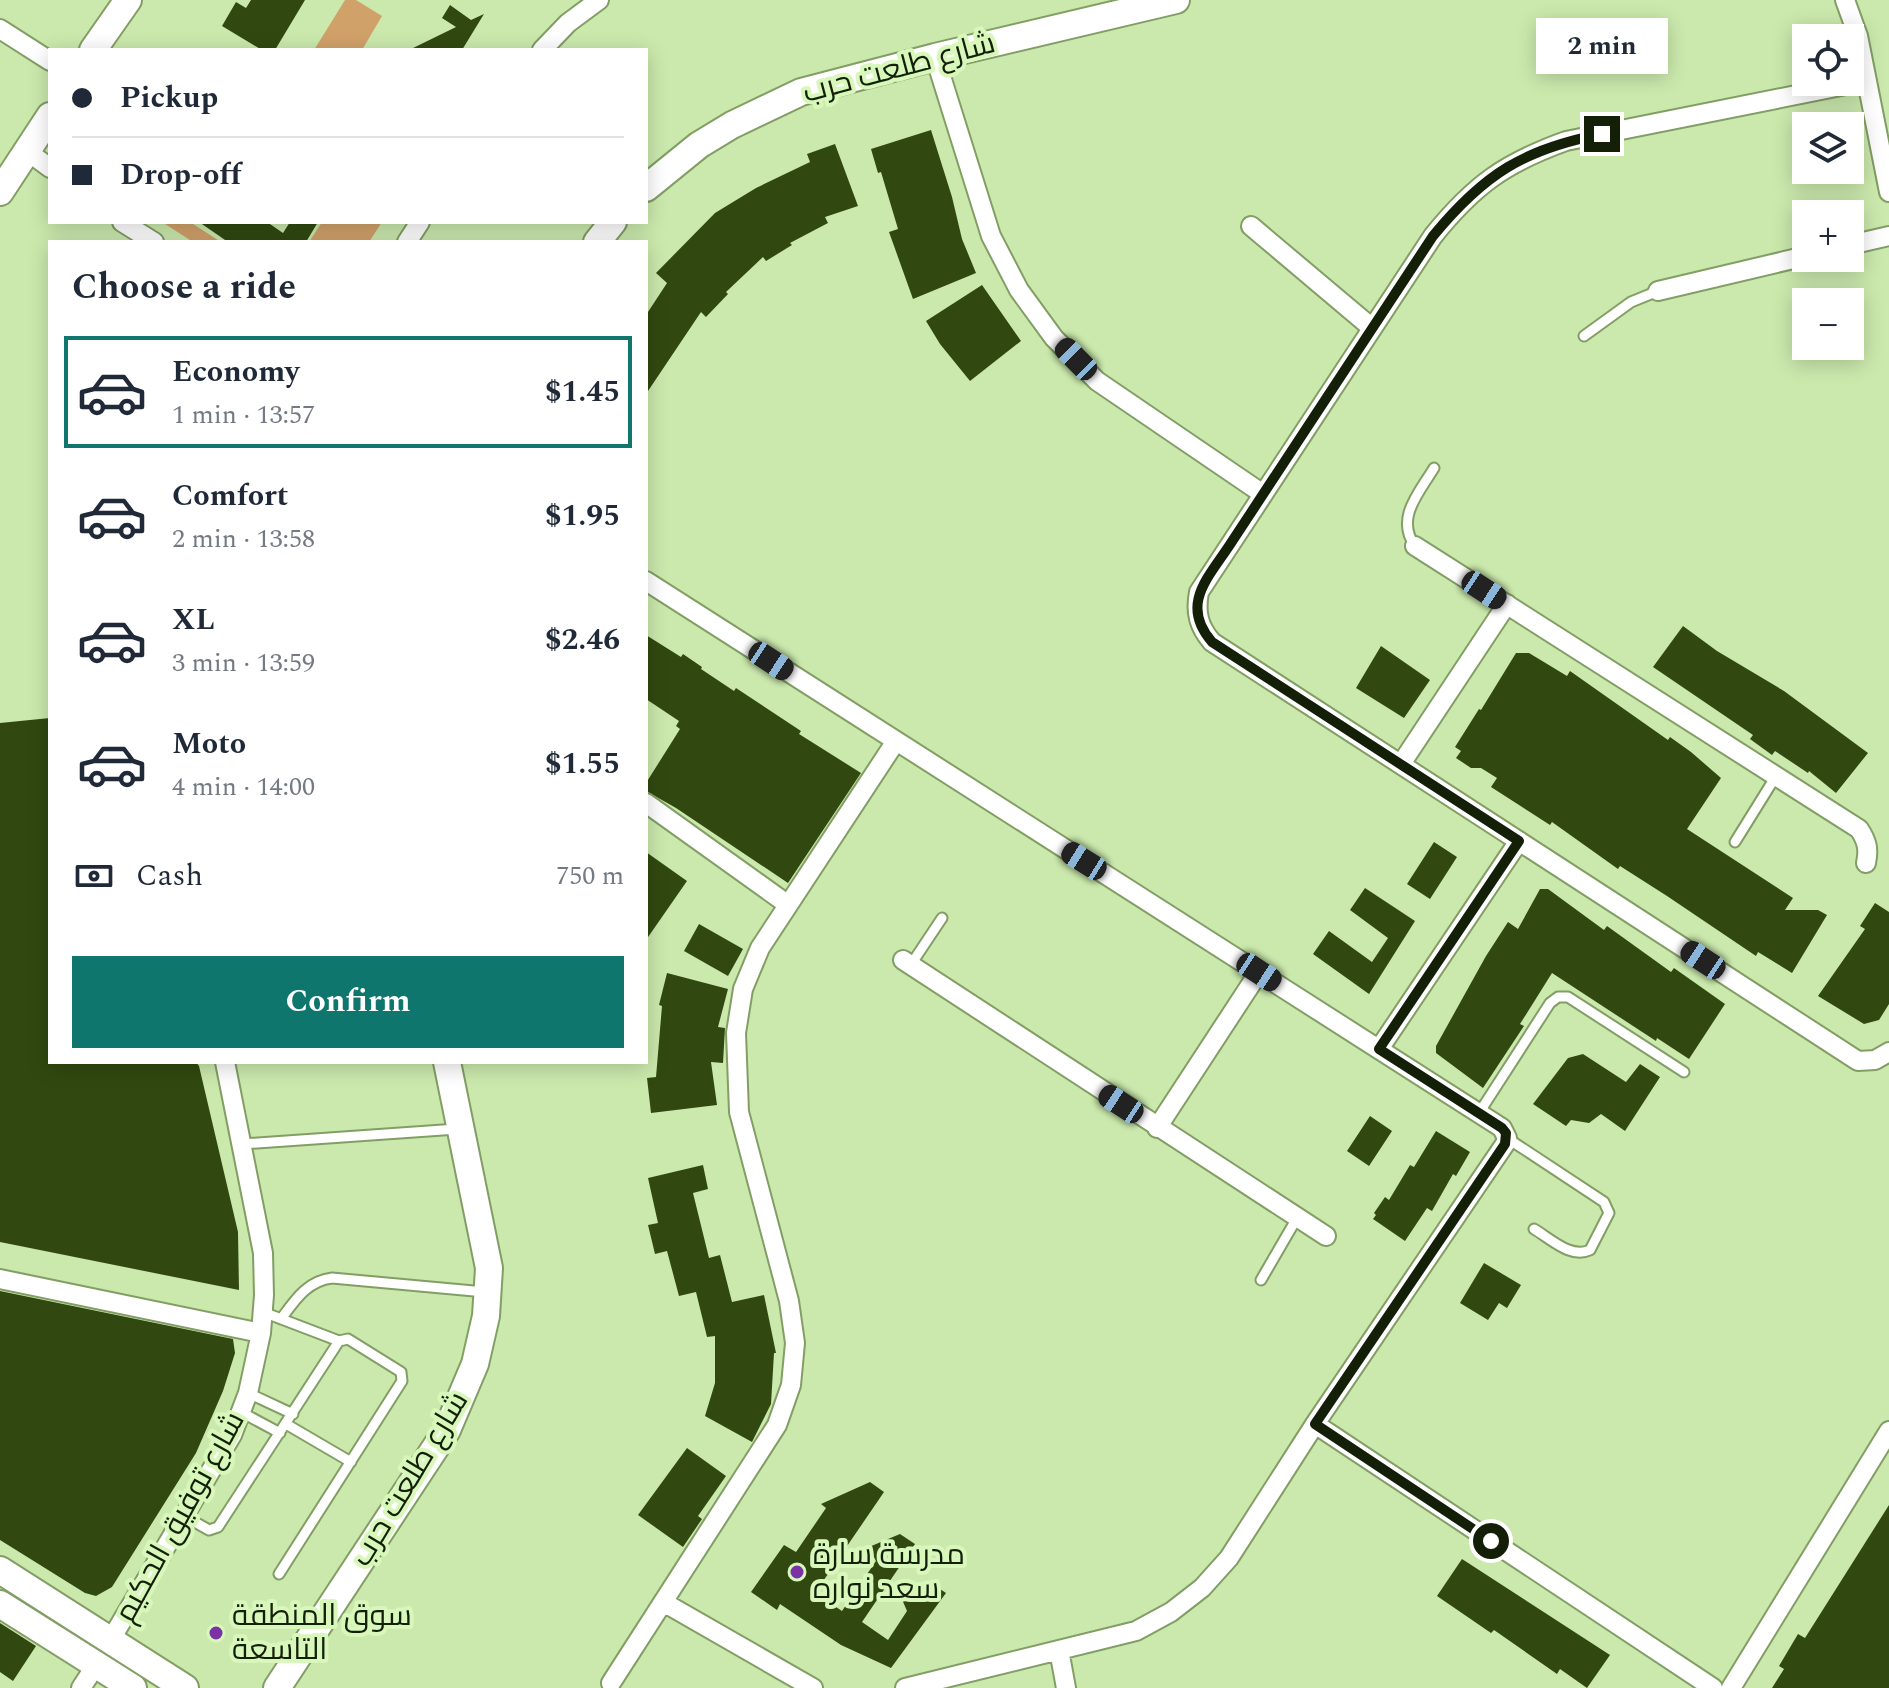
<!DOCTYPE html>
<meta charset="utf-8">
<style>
:root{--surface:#fff;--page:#f2f2f3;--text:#1f2937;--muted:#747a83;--line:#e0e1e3;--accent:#0f766e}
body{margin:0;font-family:Spectral,Cairo,serif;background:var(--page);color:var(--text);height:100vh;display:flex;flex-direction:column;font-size:30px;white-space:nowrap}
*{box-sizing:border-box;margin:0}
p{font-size:26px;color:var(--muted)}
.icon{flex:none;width:44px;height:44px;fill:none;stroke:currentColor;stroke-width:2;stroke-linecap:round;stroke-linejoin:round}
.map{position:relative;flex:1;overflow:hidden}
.side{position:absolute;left:48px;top:240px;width:600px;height:824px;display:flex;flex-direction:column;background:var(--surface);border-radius:0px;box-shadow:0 4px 20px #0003}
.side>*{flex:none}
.top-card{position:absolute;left:48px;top:48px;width:600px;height:176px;border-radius:0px;box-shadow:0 4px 20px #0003;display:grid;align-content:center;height:176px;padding:0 24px;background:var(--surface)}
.fabs{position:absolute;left:1792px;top:24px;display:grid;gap:16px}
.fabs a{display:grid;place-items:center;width:72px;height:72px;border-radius:0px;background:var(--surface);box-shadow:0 4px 20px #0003;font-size:40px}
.end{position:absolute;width:36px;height:36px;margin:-18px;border:10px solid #141f08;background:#fff;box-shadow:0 0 0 4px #fff}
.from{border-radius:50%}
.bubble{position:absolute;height:56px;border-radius:0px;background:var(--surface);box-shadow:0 4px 20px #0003;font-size:26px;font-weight:700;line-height:56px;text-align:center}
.car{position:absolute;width:24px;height:48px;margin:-24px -12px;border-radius:10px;box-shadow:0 0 6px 2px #0007;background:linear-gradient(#222 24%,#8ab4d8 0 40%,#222 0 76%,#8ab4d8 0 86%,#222 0)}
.top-card b{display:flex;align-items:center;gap:28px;height:76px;font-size:30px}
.top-card b+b{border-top:2px solid var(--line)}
.top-card i{width:20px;height:20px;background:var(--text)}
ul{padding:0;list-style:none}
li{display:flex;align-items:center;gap:24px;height:112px;margin:0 16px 12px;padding:0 8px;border:4px solid transparent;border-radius:0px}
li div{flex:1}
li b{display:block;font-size:30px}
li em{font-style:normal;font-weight:700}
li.active{border-color:var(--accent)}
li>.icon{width:72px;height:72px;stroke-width:1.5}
h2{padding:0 24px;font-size:36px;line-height:96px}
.pay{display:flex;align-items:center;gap:20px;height:88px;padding:0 24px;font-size:30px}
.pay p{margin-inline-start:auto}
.button{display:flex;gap:16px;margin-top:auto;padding:16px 24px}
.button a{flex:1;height:92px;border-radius:0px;background:var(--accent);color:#fff;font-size:32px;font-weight:700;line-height:92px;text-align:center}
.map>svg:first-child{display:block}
.green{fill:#d1a16a}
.building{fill:#314910}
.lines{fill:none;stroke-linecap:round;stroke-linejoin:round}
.lane-casing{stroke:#829e65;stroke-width:13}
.street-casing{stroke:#829e65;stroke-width:22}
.secondary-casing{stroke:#829e65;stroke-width:30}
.lane{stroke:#fff;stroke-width:9}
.street{stroke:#fff;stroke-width:18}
.secondary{stroke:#fff;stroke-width:26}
.route{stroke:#141f08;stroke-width:10}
.poi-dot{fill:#7a32a5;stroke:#d8f7ba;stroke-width:3}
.labels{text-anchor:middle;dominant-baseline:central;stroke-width:8;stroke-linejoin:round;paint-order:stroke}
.street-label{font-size:30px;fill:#141f08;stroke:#d8f7ba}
.poi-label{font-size:30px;fill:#141f08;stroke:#d8f7ba;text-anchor:start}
</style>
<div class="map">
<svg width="1889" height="1688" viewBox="0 0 1889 1688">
<rect width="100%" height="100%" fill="#cbe9ad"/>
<path class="green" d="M345 0H356L382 16 362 50H314Z
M162 222H190L221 242H193Z
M322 222H382L369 242H309Z"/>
<path class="building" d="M251 0H305L275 50H262L222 26 236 2 246 8Z
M450 5 471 20 484 14 462 50H409L456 27 442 18Z
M931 130 952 197 962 239 976 273 913 299 889 232 898 229 881 172 878 173 871 149Z
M835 144 858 206 825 217 828 223 790 243 792 245 766 261 763 257 726 292 728 294 706 317 701 312 646 394V315L667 283 656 273 715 213 756 188 810 162 807 154Z
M199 222H267L283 233 290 222H318L306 242H228Z
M982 285 1021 341 970 381 940 344 926 321Z
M1683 626 1717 651 1784 691 1868 753 1836 793 1809 771 1808 773 1775 751 1772 755 1750 739 1753 735 1653 667Z
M646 635 681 657 683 654 702 667 701 669 734 691 736 688 801 731 799 734 861 773 788 883 676 808 646 791V783L680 729 676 726 679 721 646 699Z
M1381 646 1430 680 1404 718 1356 688Z
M1516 653H1529L1567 676 1570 671 1668 740 1670 737 1691 752 1721 778 1687 829 1793 898 1785 910H1818L1827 915 1792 973 1758 952 1756 956 1667 896 1620 866 1618 869 1552 822 1550 825 1491 787 1497 778 1481 768H1471L1456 758 1461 751 1455 747 1479 709 1481 710Z
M50 718V1062H196L199 1066 238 1232 239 1290 0 1242V723Z
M1434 842 1457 857 1430 899 1407 884Z
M646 852 687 881 646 940Z
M1365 888 1415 921 1369 994 1313 954 1329 931 1372 962 1388 938 1350 910Z
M1540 889H1548L1604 930 1607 926 1671 972 1674 968 1725 1004 1689 1059 1657 1038 1656 1041 1552 973 1520 1024 1524 1026 1483 1088 1436 1053V1046L1486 956 1508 922 1518 929Z
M1875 903 1889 912V1004L1879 1020 1864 1024 1818 996 1865 929 1860 926Z
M699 924 743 949 728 976 684 951Z
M667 973 728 989 718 1027 725 1028 723 1063 711 1062 717 1105 651 1113 647 1078 656 1077 662 1006 659 1005Z
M1583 1054 1626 1082 1640 1064 1660 1077 1625 1131 1601 1114 1589 1123 1571 1120 1566 1126 1533 1104 1568 1058Z
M1370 1116 1392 1131 1369 1166 1347 1151Z
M1436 1131 1470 1152 1456 1176 1453 1174 1432 1211 1427 1208 1405 1241 1373 1219 1376 1215 1374 1213 1385 1197 1389 1200 1410 1165 1414 1167Z
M703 1165 708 1189 693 1193 709 1258 720 1255 732 1302 764 1295 776 1353H774L771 1404 752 1442 705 1416 715 1383V1336L707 1337 696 1292 679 1296 667 1251 655 1254 648 1225 658 1223 648 1178Z
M1484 1263 1521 1285 1507 1308 1499 1303 1488 1320 1460 1303Z
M0 1291 233 1339 235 1353 223 1391 196 1453 112 1587 96 1596 85 1593 0 1540Z
M687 1448 726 1476 698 1516 702 1519 683 1547 638 1515Z
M870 1482 884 1492 815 1593 842 1611 876 1561 869 1547 900 1534 915 1544 862 1622 888 1640 907 1611 901 1597 927 1585H934L946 1593 891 1668 841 1645 780 1604 777 1610 751 1592 784 1545 796 1552 826 1508 821 1504Z
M1889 1505V1688H1772L1784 1669 1779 1666 1798 1634 1805 1638Z
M1462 1559 1610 1655 1587 1688 1560 1669 1557 1674 1494 1630 1491 1633 1437 1596Z
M0 1623 36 1646 13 1681 0 1672Z"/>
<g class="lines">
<defs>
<path id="lane" d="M1584 336 1631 302 1658 291
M1415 546C1395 518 1419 493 1434 468
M1735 842 1776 776
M910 966 942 918
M1479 1113 1550 1003 1558 997H1568L1684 1072
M1507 1138 1604 1202 1609 1213 1590 1250C1571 1259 1551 1239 1534 1229
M242 1144 457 1129
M1261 1280 1297 1218
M263 1312 339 1341
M281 1319C295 1300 307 1281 332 1278L485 1292
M248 1393 293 1414
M241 1412 280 1433
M286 1424 351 1462
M184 1516 209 1530 218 1527 339 1341 348 1339 401 1372 402 1381 279 1574"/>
<path id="street" d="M1845 0 1858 36 1889 192
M0 29 50 61
M542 50 568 23 599 0
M935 57 991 236 1019 290 1054 338 1097 381 1263 494
M1866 81 1566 141C1505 163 1474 185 1433 236L1199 592C1195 613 1199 627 1212 642L1858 1061 1875 1060 1889 1052
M27 151 50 168
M122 222 154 242
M1251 226 1372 328
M407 242 420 222
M1850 245 1889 236
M1658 291 1806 256
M1415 546 1859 829C1867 841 1869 849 1866 863
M646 581 1502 1128 1507 1138 1505 1144 1315 1424 1229 1558 1202 1588 1171 1612 1136 1631 905 1688
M1401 764 1507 604
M646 803 787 904
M903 960 1326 1236
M1379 1049 1519 841
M1157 1128 1259 972
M0 1279 261 1333
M1315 1424 1713 1688
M663 1602 813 1688
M110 1641 232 1435 248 1393 261 1333 264 1295 263 1253 225 1062
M1059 1650 1066 1688
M611 1683 777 1425 791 1385 795 1343 789 1301 739 1112 736 1033 743 989 760 948 896 741
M81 1688 96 1665
M1731 1688 1889 1431"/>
<path id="secondary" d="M93 50 128 0
M646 188 699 145 732 125 801 92 935 57 1176 0
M0 192 50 116
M597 242 613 222
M0 1570 185 1688
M0 1604 133 1688
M277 1688 447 1430 475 1364 486 1316 489 1268 447 1062"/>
</defs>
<use href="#lane" class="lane-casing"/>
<use href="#street" class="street-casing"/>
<use href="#secondary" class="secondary-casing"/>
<use href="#lane" class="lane"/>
<use href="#street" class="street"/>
<use href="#secondary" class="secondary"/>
</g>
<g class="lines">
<path class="route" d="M1491 1541 1315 1424 1505 1144 1506 1133 1502 1128 1379 1049 1519 841 1212 642C1179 604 1209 577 1231 543L1433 236C1484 174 1524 149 1602 134"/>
</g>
<g class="poi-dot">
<circle cx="797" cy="1572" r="8"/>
<circle cx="216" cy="1633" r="8"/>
</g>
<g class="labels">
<g class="street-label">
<text transform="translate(899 68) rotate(-15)">شارع طلعت حرب</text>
<text transform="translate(410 1479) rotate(-59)">شارع طلعت حرب</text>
<text transform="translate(180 1517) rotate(-61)">شارع توفيق الحكيم</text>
</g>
<g class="poi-label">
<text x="813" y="1555">مدرسة سارة<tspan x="813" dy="34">سعد نواره</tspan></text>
<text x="232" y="1616">سوق المنطقة<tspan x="232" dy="34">التاسعة</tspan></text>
</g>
</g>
</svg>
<div class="fabs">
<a><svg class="icon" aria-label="locate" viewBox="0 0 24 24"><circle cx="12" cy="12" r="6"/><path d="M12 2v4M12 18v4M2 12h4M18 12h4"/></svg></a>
<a><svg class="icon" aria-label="layers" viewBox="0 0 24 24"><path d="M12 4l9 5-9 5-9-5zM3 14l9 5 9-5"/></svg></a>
<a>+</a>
<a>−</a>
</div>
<i class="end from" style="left:1491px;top:1541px"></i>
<i class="end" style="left:1602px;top:134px"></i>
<div class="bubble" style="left:1536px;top:18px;width:132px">2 min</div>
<i class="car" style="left:1076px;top:359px;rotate:315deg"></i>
<i class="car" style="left:1484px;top:590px;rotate:123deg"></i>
<i class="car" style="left:771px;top:661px;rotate:123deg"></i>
<i class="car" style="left:1084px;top:861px;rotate:302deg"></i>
<i class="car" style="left:1703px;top:960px;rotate:303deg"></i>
<i class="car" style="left:1259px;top:972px;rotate:123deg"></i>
<i class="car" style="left:1121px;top:1104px;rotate:303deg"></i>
<div class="top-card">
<b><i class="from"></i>Pickup</b>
<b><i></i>Drop-off</b>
</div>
<section class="side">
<h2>Choose a ride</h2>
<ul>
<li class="active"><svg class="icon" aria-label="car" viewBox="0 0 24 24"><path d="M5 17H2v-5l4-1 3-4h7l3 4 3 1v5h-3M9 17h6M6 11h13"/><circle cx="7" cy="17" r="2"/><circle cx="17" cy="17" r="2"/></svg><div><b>Economy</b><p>1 min · 13:57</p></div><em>$1.45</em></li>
<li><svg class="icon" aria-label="car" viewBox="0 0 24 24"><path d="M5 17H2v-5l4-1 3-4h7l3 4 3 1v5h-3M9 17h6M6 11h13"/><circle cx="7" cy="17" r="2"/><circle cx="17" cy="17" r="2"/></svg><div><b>Comfort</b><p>2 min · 13:58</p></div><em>$1.95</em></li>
<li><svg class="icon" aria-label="car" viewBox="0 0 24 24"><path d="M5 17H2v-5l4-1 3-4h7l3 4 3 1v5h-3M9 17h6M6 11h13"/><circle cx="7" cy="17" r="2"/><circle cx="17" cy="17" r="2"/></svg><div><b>XL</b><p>3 min · 13:59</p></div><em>$2.46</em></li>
<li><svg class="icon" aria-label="car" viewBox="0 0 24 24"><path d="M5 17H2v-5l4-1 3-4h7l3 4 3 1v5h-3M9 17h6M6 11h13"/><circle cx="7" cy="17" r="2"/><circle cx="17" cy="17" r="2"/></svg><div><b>Moto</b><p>4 min · 14:00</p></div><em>$1.55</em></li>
</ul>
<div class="pay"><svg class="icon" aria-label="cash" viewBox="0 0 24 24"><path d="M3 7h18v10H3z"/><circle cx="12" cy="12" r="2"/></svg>Cash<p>750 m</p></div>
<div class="button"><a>Confirm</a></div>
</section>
</div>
